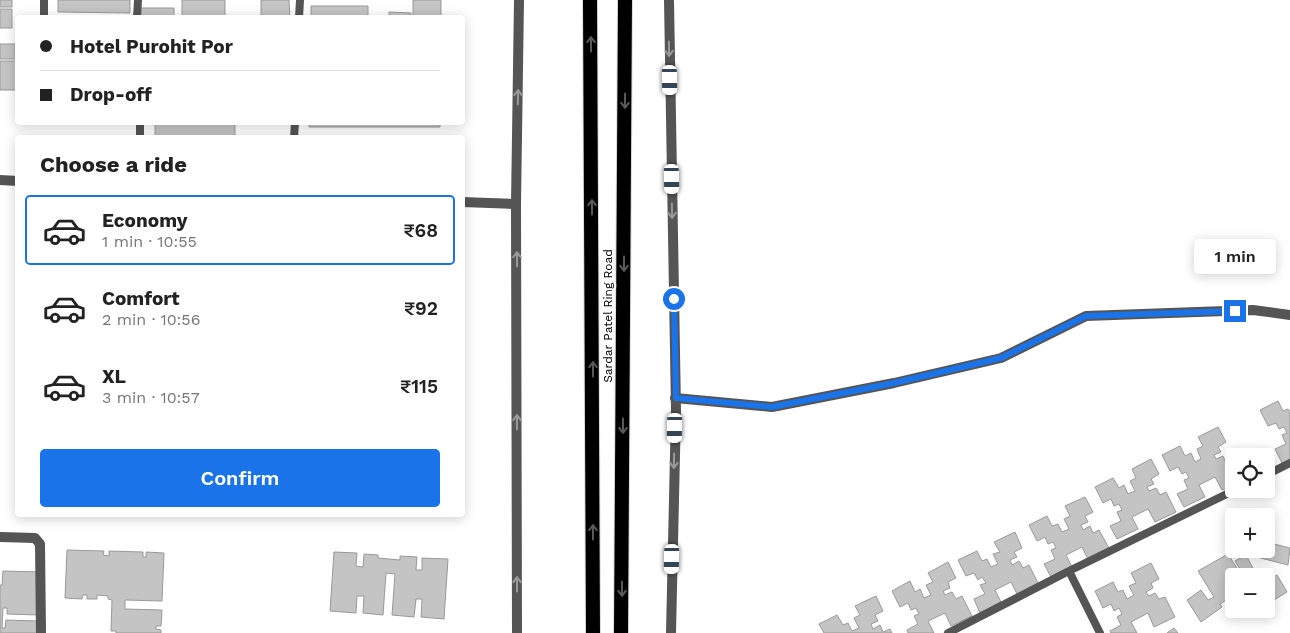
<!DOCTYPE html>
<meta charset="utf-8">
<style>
:root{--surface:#fff;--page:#f6f6f6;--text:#222;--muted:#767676;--line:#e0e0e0;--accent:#1a73e8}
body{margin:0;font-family:"Work Sans",sans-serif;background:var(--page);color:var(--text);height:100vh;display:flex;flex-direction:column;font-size:19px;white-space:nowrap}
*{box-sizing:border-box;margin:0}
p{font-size:16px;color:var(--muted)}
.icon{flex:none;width:28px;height:28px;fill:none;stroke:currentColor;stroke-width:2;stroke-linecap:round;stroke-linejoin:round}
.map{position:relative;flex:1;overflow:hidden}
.panel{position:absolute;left:15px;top:135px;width:450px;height:382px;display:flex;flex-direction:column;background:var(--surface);border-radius:5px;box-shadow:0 2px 12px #0003}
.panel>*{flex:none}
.top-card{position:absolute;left:15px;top:15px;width:450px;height:110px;border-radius:5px;box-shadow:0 2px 12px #0003;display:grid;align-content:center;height:110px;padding:0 25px;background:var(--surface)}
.buttons{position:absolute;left:1225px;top:448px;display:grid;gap:10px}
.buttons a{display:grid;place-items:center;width:50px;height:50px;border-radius:5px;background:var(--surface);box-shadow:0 2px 12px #0003;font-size:25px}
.end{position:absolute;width:22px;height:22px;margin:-11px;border:6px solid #1a73e8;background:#fff;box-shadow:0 0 0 2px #fff}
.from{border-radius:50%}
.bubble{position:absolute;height:35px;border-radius:5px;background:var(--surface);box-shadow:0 2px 12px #0003;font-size:16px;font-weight:600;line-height:35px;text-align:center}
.car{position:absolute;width:15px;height:30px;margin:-15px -8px;border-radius:6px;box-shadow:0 0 4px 1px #0007;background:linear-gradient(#fff 24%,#345 0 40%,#fff 0 76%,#345 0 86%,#fff 0)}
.top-card b{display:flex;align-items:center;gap:18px;height:48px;font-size:19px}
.top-card b+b{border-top:1px solid var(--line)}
.top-card i{width:12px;height:12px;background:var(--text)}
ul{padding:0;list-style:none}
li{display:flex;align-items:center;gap:15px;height:70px;margin:0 10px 8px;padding:0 15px;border:2px solid transparent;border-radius:5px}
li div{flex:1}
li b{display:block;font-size:19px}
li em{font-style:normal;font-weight:600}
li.on{border-color:var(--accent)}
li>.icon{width:45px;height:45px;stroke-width:1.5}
h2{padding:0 25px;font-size:22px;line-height:60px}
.cta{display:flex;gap:10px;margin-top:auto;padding:10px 25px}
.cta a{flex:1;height:58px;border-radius:5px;background:var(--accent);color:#fff;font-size:20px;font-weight:600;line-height:58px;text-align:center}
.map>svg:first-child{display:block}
.building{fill:#c4c4c4;stroke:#999}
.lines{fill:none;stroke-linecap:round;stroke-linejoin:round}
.trunk-casing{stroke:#dbdbdb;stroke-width:16}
.service{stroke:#555;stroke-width:8}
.minor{stroke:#555;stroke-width:10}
.tertiary{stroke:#555;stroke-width:10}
.trunk{stroke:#000;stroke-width:14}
.oneway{stroke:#595959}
.oneway2{stroke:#999}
.route{stroke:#1a73e8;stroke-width:6}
.labels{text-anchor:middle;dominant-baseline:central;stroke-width:4.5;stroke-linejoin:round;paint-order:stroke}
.street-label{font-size:12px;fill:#000;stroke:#fff}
</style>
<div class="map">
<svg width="1290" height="633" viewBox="0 0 1290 633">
<rect width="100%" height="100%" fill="#fff"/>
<path class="building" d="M0 0H12V7H0Z
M58 0H130V13L58 12Z
M182 0H225V18H182Z
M261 0H289L290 18H261Z
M413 0H441V18H413Z
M311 6H368V18H311Z
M139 8H174V18H139Z
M0 9H12V28H0Z
M389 12 411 13V18H389Z
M0 44H15V59H0Z
M0 61H16V90H0Z
M155 122H235V136H155Z
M309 122H440V127H309Z
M1278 401 1283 411 1288 409 1290 412V459L1282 463 1275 449 1286 444 1282 435 1287 433 1284 427 1279 429 1276 423 1268 426 1260 410Z
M1218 427 1226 442 1218 447 1221 452 1214 455 1216 459 1223 456 1226 463 1233 460 1234 485 1222 490 1215 477 1199 485 1205 497 1184 507 1177 494 1188 489 1184 480 1189 478 1186 472 1182 474 1178 467 1170 471 1162 455 1180 446 1185 456 1191 453 1195 462 1201 459 1197 449 1203 446 1198 437Z
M1151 459 1159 474 1151 479 1154 484 1147 487 1149 491 1156 488 1160 495 1166 492 1176 512 1155 522 1148 509 1132 517 1138 529 1117 539 1110 526 1121 521 1117 512 1122 510 1119 504 1114 506 1111 499 1103 503 1095 487 1113 478 1119 488 1124 485 1128 494 1135 491 1130 481 1136 478 1132 469Z
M1085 497 1093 512 1085 516 1088 522 1081 525 1083 530 1090 526 1093 533 1099 530 1110 550 1089 561 1082 547 1066 555 1072 567 1051 577 1044 564 1055 559 1051 550 1056 548 1053 542 1048 544 1045 537 1037 541 1029 525 1047 516 1052 526 1058 524 1062 532 1069 529 1064 519 1070 516 1065 506Z
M1015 532 1022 548 1014 552 1017 557 1010 560 1012 565 1019 561 1023 568 1029 565 1039 585 1018 596 1011 582 995 590 1001 602 980 613 974 599 985 594 980 585 986 583 982 577 978 580 974 573 966 576 958 560 977 551 982 561 987 559 991 567 998 564 993 554 1000 552 994 542Z
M1266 542 1290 548 1288 565 1237 552 1238 549H1266Z
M67 550 104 551 103 555 109 556V551L143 552V557H146V552L164 553 162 601 125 600V609L162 610 161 626H156V629L161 630V633H116V631H111L112 600 108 599V596L97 595V599H87V595H83L82 599 65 598Z
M334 552 357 553 356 566 363 567 364 554 378 555V558L400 560V556L417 557 416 570H422V558L448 559 444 619 421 617 422 599H416L414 617 392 615 395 574 386 573 383 615 363 613 364 596H357L356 613 330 611Z
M1228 554 1242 576H1234V595L1220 604 1222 607 1201 622 1187 600 1201 590 1208 600 1214 597 1198 571Z
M1246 555 1255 572 1260 568 1269 580 1277 575 1287 592 1266 605V576H1244L1235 561Z
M948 562 956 578 948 582 950 588 943 591 945 595 952 592 956 599 962 596 972 616 951 626 945 613 928 621 934 633H908L907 630 918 624 914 616 919 614 916 608 911 610 908 603 900 607 892 591 910 581 915 592 920 589 924 598 931 595 926 585 933 582 928 573Z
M1151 563 1159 579 1151 583 1153 588 1146 592 1149 596 1155 593 1159 599 1165 597 1175 617 1154 627 1148 613 1131 622 1137 633H1111L1110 631 1121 625 1117 617 1122 614 1119 608 1114 611 1111 604 1103 608 1095 591 1113 582 1118 592 1123 590 1127 599 1134 595 1129 586 1136 583 1131 573Z
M3 571 40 572 38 615 7 614V608H3L2 628H5L6 620 38 621V633H0V585H2Z
M876 596 883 611 875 615 878 621 871 624 873 629 880 625 883 632 890 629 892 633H824L819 624 837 615 843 625 848 623 852 631 859 628 854 618 860 615 855 606Z
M1242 609H1258L1257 614Z
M1174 628 1178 633H1167Z"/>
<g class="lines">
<defs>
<path id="trunk" d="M590 0 593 633
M621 633 625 0"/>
</defs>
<use href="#trunk" class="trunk-casing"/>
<path class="service" d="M44 18V0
M137 18 138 0
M299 18 300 0
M140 122V138
M294 138 295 122
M1266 475 1290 463
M1069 571 1100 633
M948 633 1069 571 1237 489"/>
<path class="minor" d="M0 180 18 181
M462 202 516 204
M675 398 772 407 894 383 1001 358 1086 316 1253 310 1290 315
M0 537 35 538 40 544 41 633"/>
<path class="tertiary" d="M669 0 676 410 671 633
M517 633 516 204 519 0"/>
<use href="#trunk" class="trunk"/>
</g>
<defs><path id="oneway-shaft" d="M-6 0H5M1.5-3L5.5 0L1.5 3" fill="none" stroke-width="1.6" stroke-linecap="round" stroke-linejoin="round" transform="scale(1.25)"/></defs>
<g class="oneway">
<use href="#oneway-shaft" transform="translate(591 44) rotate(-90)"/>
<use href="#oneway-shaft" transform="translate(625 101) rotate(90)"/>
<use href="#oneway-shaft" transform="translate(592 207) rotate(-90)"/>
<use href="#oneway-shaft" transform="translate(624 264) rotate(90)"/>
<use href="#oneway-shaft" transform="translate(593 369) rotate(-90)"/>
<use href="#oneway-shaft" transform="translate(623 426) rotate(90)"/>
<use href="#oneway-shaft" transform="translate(593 532) rotate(-90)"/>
<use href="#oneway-shaft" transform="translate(622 589) rotate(90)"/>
</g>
<g class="oneway2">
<use href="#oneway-shaft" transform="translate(669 49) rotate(89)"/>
<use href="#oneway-shaft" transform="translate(518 97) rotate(-89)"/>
<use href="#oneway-shaft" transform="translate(672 211) rotate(89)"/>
<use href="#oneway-shaft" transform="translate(517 259) rotate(-90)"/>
<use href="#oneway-shaft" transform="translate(517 422) rotate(-90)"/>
<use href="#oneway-shaft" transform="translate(674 461) rotate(91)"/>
<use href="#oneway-shaft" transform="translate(517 584) rotate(-90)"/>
</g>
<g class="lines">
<path class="route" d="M674 299 676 398 772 407 894 383 1001 358 1086 316 1235 311"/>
</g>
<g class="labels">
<g class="street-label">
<text transform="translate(608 316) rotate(-90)">Sardar Patel Ring Road</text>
</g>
</g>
</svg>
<div class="buttons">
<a><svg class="icon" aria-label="locate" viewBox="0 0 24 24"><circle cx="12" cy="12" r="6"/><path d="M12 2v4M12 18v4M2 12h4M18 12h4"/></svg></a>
<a>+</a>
<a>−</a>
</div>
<i class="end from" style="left:674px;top:299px"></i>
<i class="end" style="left:1235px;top:311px"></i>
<div class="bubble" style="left:1194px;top:239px;width:82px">1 min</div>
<i class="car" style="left:670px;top:80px;rotate:179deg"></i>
<i class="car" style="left:672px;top:179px;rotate:179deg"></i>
<i class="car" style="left:675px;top:428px;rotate:181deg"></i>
<i class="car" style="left:672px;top:559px;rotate:181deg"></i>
<div class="top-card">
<b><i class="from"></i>Hotel Purohit Por</b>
<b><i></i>Drop-off</b>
</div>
<section class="panel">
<h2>Choose a ride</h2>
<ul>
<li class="on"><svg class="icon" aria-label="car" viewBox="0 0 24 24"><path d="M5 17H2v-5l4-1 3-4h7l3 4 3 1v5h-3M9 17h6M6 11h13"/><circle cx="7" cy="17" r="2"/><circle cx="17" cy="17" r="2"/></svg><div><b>Economy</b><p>1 min · 10:55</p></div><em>₹68</em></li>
<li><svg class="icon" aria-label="car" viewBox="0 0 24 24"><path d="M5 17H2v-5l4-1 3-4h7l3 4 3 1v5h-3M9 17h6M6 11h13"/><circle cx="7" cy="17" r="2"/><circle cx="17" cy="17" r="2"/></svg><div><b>Comfort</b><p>2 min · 10:56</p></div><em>₹92</em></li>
<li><svg class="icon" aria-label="car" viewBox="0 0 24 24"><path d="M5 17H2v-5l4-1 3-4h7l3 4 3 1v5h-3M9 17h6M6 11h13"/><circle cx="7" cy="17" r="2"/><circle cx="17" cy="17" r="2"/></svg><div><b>XL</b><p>3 min · 10:57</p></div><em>₹115</em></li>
</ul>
<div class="cta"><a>Confirm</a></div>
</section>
</div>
